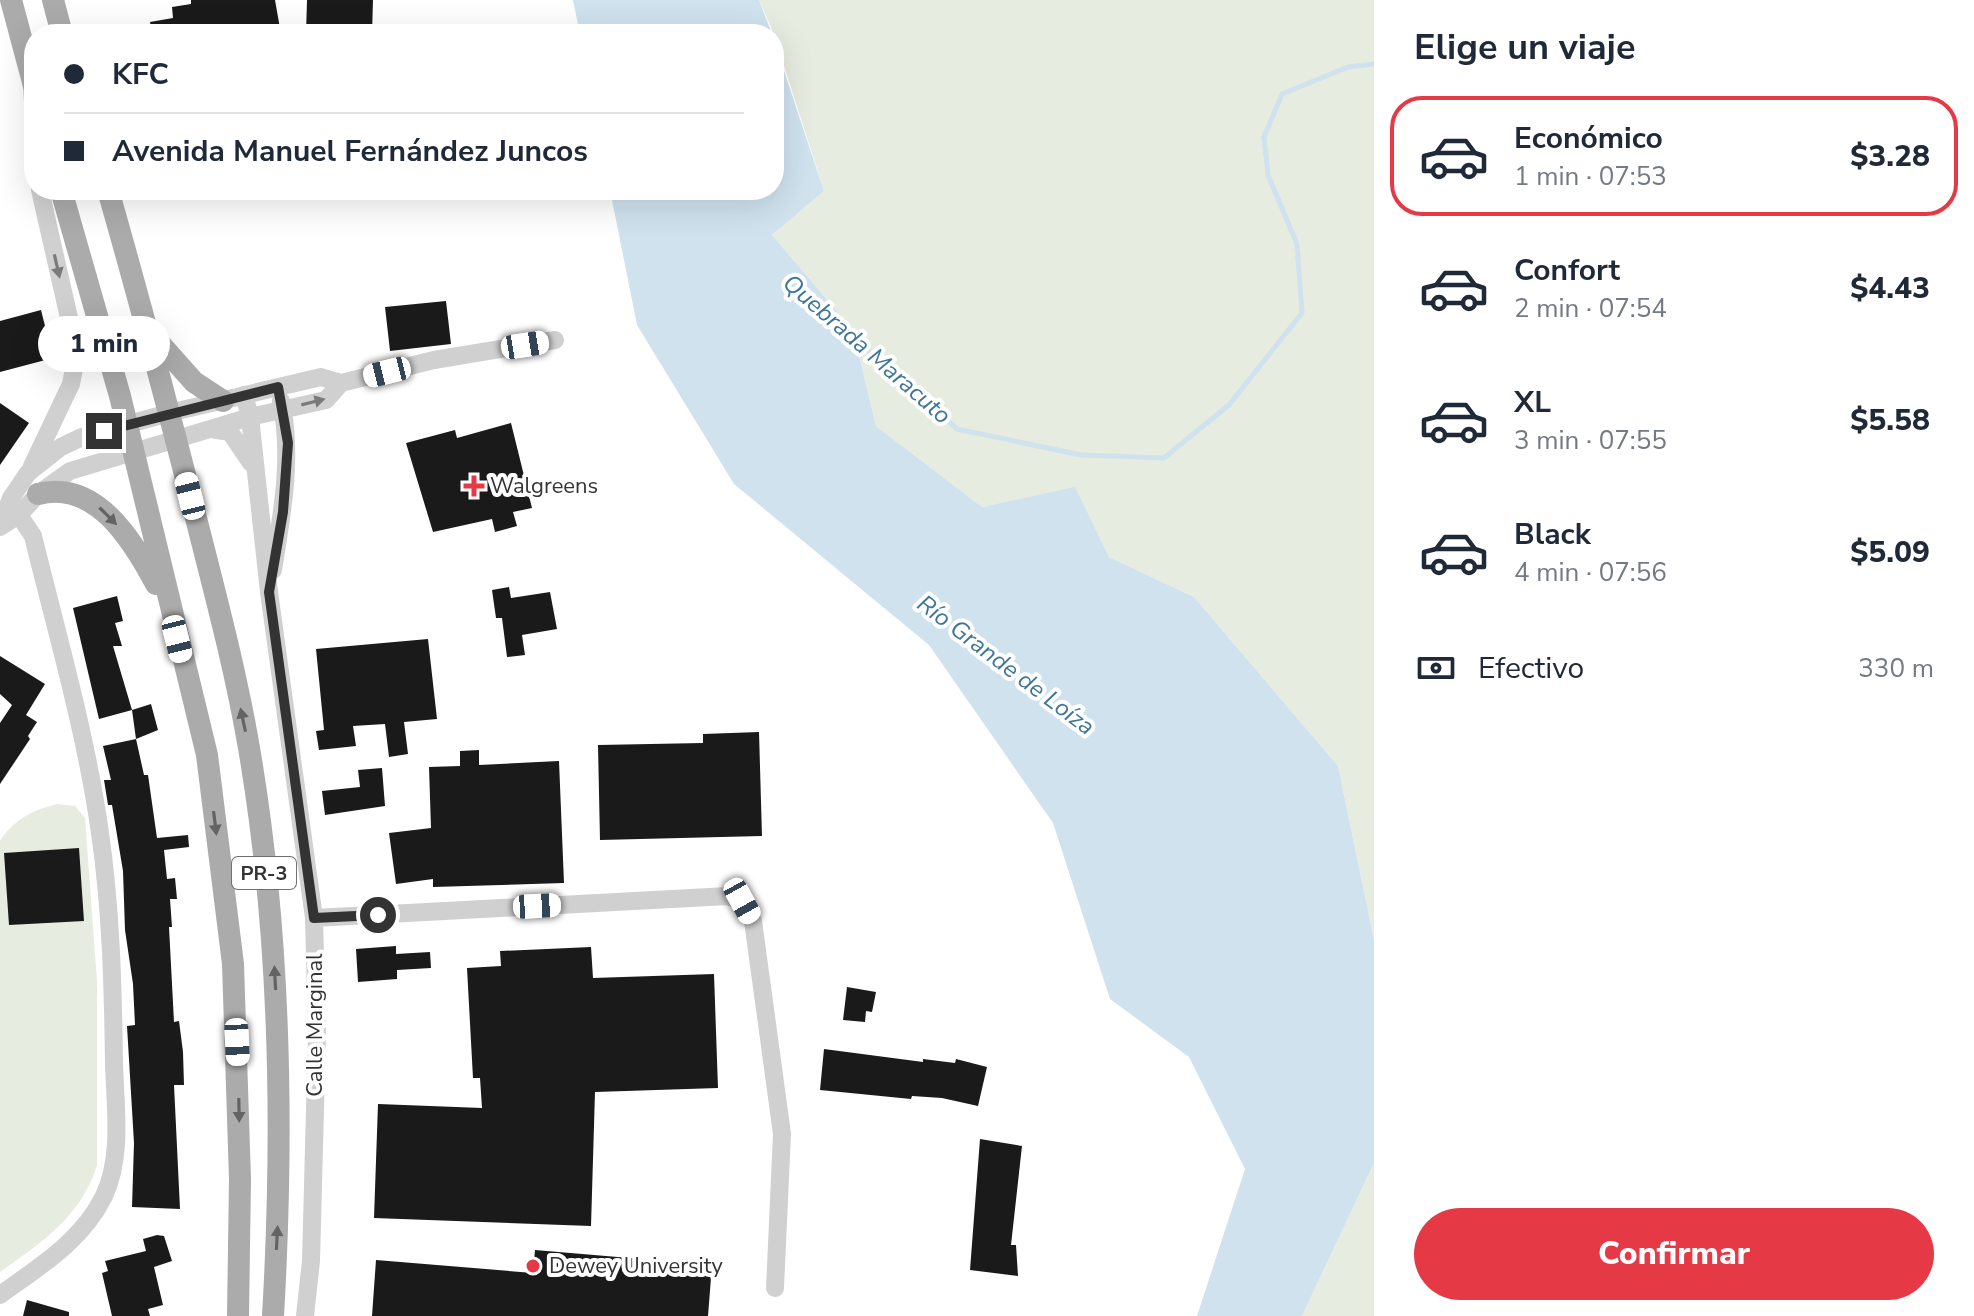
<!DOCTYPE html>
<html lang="es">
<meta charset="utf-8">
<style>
:root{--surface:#fff;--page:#f6f6f7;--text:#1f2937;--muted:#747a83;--line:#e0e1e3;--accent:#e63946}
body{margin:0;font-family:"Nunito Sans",sans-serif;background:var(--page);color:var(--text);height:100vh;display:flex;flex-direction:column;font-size:30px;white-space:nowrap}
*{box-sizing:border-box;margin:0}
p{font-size:26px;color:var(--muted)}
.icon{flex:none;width:44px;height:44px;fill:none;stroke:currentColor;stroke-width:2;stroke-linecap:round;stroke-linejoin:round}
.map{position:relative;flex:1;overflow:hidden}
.sheet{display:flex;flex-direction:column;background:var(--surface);width:600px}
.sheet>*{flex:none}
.guide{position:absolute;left:24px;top:24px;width:760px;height:176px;border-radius:32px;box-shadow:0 8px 32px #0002;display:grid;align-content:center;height:176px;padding:0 40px;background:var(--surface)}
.end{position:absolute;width:36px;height:36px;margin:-18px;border:10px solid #333;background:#fff;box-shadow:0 0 0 4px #fff}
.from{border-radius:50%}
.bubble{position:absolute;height:56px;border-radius:28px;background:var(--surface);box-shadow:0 8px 32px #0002;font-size:26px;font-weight:800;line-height:56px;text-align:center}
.car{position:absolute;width:24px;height:48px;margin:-24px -12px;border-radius:10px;box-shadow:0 0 6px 2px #0007;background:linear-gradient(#fff 24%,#345 0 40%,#fff 0 76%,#345 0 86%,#fff 0)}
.guide b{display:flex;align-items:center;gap:28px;height:76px;font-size:30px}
.guide b+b{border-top:2px solid var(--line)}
.guide i{width:20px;height:20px;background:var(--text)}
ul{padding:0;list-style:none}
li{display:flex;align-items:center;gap:24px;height:120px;margin:0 16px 12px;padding:0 24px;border:4px solid transparent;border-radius:32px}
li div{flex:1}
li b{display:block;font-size:30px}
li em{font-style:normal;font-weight:800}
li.selected{border-color:var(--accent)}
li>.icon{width:72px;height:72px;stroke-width:1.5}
h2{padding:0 40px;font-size:36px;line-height:96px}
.pay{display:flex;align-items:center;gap:20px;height:88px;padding:0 40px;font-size:30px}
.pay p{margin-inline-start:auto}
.button{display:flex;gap:16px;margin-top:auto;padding:16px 40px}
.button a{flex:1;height:92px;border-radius:48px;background:var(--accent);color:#fff;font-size:32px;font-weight:800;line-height:92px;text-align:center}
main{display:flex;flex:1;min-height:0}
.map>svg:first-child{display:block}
.green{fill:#e6ecdf}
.water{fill:#cfe2ee}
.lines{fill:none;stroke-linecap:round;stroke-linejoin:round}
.stream{stroke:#cfe2ee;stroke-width:5}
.building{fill:#1a1a1a}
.minor{stroke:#d0d0d0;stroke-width:18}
.major{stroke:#ababab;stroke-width:22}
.oneway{fill:#7a7a7a}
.oneway2{fill:#636363}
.route{stroke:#333;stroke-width:10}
.poi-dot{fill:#e63946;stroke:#fff;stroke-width:3}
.labels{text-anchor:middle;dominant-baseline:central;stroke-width:8;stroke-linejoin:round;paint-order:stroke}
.shield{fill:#fff;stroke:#707070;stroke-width:2}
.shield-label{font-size:20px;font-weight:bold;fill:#333}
.poi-label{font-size:22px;fill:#333;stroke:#fff;text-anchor:start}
.street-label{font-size:22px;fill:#333;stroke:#fff}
.water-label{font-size:24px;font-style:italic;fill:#3f7597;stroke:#fff}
</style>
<main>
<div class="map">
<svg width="1374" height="1316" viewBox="0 0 1374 1316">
<rect width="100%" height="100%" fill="#fff"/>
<path class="green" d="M759 0H1374V940L1338 766 1194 597 1109 557 1075 488 982 507 876 426 853 330 772 235 824 191 774 34Z
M57 804 75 806 85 818 97 982V1165C81 1217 42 1242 0 1272V841C14 819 33 810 57 804Z
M1374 1163V1316H1302Z"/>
<path class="water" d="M573 0H759L772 34H580Z
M774 41 824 191 772 235 853 330 876 426 982 507 1075 487 1109 557 1194 597 1338 766 1374 940V1163L1302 1316H1197L1245 1169 1189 1057 1110 999 1053 823 929 645 734 484 637 325 610 190H774Z"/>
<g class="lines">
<path class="stream" d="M850 335 957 429 1081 455 1164 458 1229 405 1302 313 1297 244 1268 175 1264 137 1282 94 1348 67 1374 64"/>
</g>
<path class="building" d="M191 0H275L281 34H152L150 22 173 18 172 7 191 4Z
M307 0H373L372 34H306Z
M446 301 451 344 390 351 385 307Z
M41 310 53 358 0 372V321Z
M0 403 29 423 0 465Z
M511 423 532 508 513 512 517 526 495 532 492 519 433 532 406 443 455 430 457 438Z
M509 587 511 598 550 592 557 629 522 635 525 655 507 657 502 618H496L492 590Z
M117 596 123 621 115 623 122 646H113L132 710 99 719 73 608Z
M428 639 437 719 404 722 408 754 389 757 385 724 353 726 356 746 319 750 316 731 324 730 316 649Z
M0 656 45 684 26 715 37 722 28 736 30 739 0 784V723L12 705 0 694Z
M151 704 158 730 136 739 132 710Z
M759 732 762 836 600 840 598 745 703 743V734Z
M136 739 144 775H148L157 838 188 835 189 847 164 850 167 879 175 878 177 899H170L172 927H169L174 1022 179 1021 183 1052 184 1085H174L180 1209 132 1207 134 1143 127 1026 135 1025 133 984 125 930 123 871 112 805H108L104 780H111L103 746Z
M479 750V765L559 761 564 883 433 887V879L396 884 389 833 431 828 429 767 460 766V751Z
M382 768 385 806 325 815 322 791 360 787 358 770Z
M79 848 84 921 9 925 4 853Z
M396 946V954L430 952 431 968 397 970V979L358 982 356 949Z
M591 947 593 978 714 974 718 1088 595 1092 591 1226 374 1218 378 1104 482 1108 480 1078H473L467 968 501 966 500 951Z
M847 987 876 992 872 1012 866 1011 865 1022 843 1020Z
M824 1049 923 1062V1059L955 1063 956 1059 987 1067 978 1106 942 1098 912 1096 911 1099 820 1090Z
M980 1139 1022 1146 1011 1245H1016L1018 1276 970 1270Z
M157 1235 164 1236 172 1261 154 1267 163 1305 148 1309 150 1316H112L102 1273 108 1271 105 1261 146 1251 143 1239Z
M535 1250 712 1265 708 1316H372L376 1260 533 1273Z
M27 1300 69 1312V1316H23Z"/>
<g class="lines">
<path class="minor" d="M31 75 34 116
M341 383 434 360 555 340
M244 395 250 417 269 592 314 918 317 1034 311 1261 305 1316
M211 429 230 432 251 463
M32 466 71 384 77 353 40 190
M0 527 11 498 28 473 61 447 82 437 169 413 321 377 341 383 326 400 250 417 70 471 38 494 19 515 0 527
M273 570C282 514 293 457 281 401
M314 918 728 896 742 901 753 921 782 1134 775 1288
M0 1295C40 1266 82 1241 104 1196 123 1156 115 1105 114 1063 113 987 111 908 100 833 86 733 57 634 33 536L19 515 7 507"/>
<path class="major" d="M11 0 34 86
M53 0 62 34
M61 190 120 396 207 755 233 964 240 1179 238 1316
M108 190C138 295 166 400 193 506 213 586 235 666 249 748 281 935 284 1127 273 1316
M154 337 194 382 223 401
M38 494C96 479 133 541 156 584"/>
</g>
<defs><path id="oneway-solid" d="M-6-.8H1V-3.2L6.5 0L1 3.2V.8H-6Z" transform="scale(2)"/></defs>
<g class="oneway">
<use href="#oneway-solid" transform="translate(57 266) rotate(77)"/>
<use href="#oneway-solid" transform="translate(313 402) rotate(-14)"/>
</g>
<g class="oneway2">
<use href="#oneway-solid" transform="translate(108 516) rotate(45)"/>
<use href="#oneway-solid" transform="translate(243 720) rotate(-102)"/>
<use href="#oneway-solid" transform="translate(215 823) rotate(83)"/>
<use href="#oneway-solid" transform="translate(275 978) rotate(-93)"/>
<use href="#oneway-solid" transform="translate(239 1110) rotate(89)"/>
<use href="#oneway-solid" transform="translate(277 1238) rotate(-87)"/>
</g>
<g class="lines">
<path class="route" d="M104 431 278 387 288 443 283 512 269 592 314 918 378 915"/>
</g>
<g class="poi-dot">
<path d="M470 474h8v8h8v8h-8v8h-8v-8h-8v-8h8z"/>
<circle cx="533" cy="1266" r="8"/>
</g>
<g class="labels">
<rect class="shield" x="232" y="857" width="64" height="32" rx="6"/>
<g class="shield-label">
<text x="264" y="873">PR-3</text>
</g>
<g class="poi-label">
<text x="490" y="486">Walgreens</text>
<text x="549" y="1266">Dewey University</text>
</g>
<g class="street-label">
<text transform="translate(315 1025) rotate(-90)">Calle Marginal</text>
</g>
<g class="water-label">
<text transform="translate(867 349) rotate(41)">Quebrada Maracuto</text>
<text transform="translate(1006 665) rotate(37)">Río Grande de Loíza</text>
</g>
</g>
</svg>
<i class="end from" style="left:378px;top:915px"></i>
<i class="end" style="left:104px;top:431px"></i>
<div class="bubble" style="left:38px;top:316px;width:132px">1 min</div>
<i class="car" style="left:525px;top:345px;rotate:81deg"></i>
<i class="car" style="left:387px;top:372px;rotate:256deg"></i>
<i class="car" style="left:190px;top:496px;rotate:346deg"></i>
<i class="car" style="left:177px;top:639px;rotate:166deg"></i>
<i class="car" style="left:742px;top:901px;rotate:151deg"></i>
<i class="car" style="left:537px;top:906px;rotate:87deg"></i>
<i class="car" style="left:237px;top:1042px;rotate:177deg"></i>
<div class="guide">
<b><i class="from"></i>KFC</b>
<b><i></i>Avenida Manuel Fernández Juncos</b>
</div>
</div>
<section class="sheet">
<h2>Elige un viaje</h2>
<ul>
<li class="selected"><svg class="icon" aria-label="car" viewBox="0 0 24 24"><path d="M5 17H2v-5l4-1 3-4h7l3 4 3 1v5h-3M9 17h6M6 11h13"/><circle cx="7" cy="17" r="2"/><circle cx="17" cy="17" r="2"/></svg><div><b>Económico</b><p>1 min · 07:53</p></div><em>$3.28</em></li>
<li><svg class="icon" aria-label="car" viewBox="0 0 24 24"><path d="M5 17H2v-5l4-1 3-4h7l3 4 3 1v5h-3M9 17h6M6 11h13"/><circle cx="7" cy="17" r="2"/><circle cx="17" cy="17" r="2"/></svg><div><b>Confort</b><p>2 min · 07:54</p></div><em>$4.43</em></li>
<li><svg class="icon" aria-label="car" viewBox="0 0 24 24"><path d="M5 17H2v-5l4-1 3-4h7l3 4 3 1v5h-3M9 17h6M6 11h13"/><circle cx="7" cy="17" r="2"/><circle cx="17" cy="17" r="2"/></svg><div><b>XL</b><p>3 min · 07:55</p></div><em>$5.58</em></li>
<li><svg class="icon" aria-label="car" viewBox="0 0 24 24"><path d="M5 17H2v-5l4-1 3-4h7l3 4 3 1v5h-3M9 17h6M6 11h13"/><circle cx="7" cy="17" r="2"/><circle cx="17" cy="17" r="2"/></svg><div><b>Black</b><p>4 min · 07:56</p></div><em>$5.09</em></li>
</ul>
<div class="pay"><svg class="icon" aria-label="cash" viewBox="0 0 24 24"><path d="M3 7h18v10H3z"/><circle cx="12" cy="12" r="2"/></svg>Efectivo<p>330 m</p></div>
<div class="button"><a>Confirmar</a></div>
</section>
</main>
